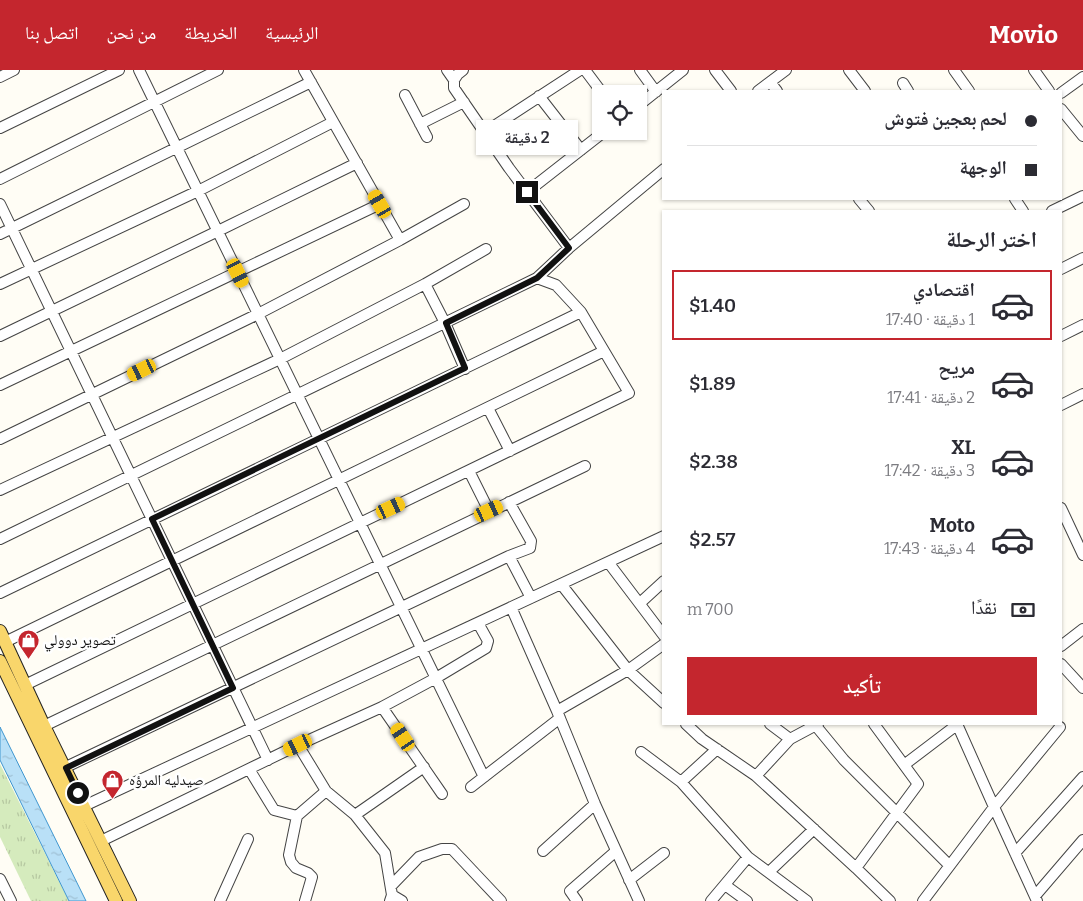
<!DOCTYPE html>
<html lang="ar">
<meta charset="utf-8">
<style>
:root{--surface:#fff;--page:#f7f7f7;--text:#2b2b33;--muted:#7c7c81;--line:#e1e1e2;--accent:#c4262e}
body{margin:0;font-family:Bitter,"Noto Naskh Arabic",serif;background:var(--page);color:var(--text);direction:rtl;height:100vh;display:flex;flex-direction:column;font-size:19px;white-space:nowrap}
*{box-sizing:border-box;margin:0}
p{font-size:16px;color:var(--muted)}
.icon{flex:none;width:28px;height:28px;fill:none;stroke:currentColor;stroke-width:2;stroke-linecap:round;stroke-linejoin:round}
.map{position:relative;flex:1;overflow:hidden;direction:ltr}
.drawer{position:absolute;left:662px;top:140px;width:400px;height:515px;display:flex;flex-direction:column;background:var(--surface);border-radius:0px;box-shadow:0 1px 4px #0004;direction:rtl}
.drawer>*{flex:none}
.top-card{position:absolute;left:662px;top:20px;width:400px;height:110px;border-radius:0px;box-shadow:0 1px 4px #0004;direction:rtl;display:grid;align-content:center;height:110px;padding:0 25px;background:var(--surface)}
.fabs{position:absolute;left:592px;top:15px;display:grid;gap:10px}
.fabs a{display:grid;place-items:center;width:55px;height:55px;border-radius:0px;background:var(--surface);box-shadow:0 1px 4px #0004;font-size:25px}
.end{position:absolute;width:22px;height:22px;margin:-11px;border:6px solid #111;background:#fff;box-shadow:0 0 0 2px #fff}
.from{border-radius:50%}
.bubble{position:absolute;height:35px;border-radius:0px;background:var(--surface);box-shadow:0 1px 4px #0004;font-size:16px;font-weight:600;line-height:35px;text-align:center;direction:rtl}
.car{position:absolute;width:15px;height:30px;margin:-15px -8px;border-radius:6px;box-shadow:0 0 4px 1px #0007;background:linear-gradient(#f5c518 24%,#345 0 40%,#f5c518 0 76%,#345 0 86%,#f5c518 0)}
.top-card b{display:flex;align-items:center;gap:18px;height:48px;font-size:19px}
.top-card b+b{border-top:1px solid var(--line)}
.top-card i{width:12px;height:12px;background:var(--text)}
ul{padding:0;list-style:none}
li{display:flex;align-items:center;gap:15px;height:70px;margin:0 10px 8px;padding:0 15px;border:2px solid transparent;border-radius:0px}
li div{flex:1}
li b{display:block;font-size:19px}
li em{font-style:normal;font-weight:600}
li.on{border-color:var(--accent)}
li>.icon{width:45px;height:45px;stroke-width:1.5}
h2{padding:0 25px;font-size:22px;line-height:60px}
.pay{display:flex;align-items:center;gap:12px;height:55px;padding:0 25px;font-size:19px}
.pay p{margin-inline-start:auto}
.button{display:flex;gap:10px;margin-top:auto;padding:10px 25px}
.button a{flex:1;height:58px;border-radius:0px;background:var(--accent);color:#fff;font-size:20px;font-weight:600;line-height:58px;text-align:center}
header{display:flex;align-items:center;gap:30px;box-sizing:border-box;height:70px;padding:0 25px;background:var(--accent);color:#fff}
header strong{font-size:24px}
nav{display:flex;gap:28px;margin-inline-start:auto;font-size:18px}
.map>svg:first-child{display:block}
.park{fill:url(#park-tufts)}
.water{fill:url(#water-ripples);stroke:#3f96cf}
.lines{fill:none;stroke-linecap:round;stroke-linejoin:round}
.minor-casing{stroke:#444;stroke-width:12}
.major-casing{stroke:#222;stroke-width:14}
.minor{stroke:#fff;stroke-width:10}
.major{stroke:#f9d66b;stroke-width:12}
.route{stroke:#111;stroke-width:6}
.labels{text-anchor:middle;dominant-baseline:central;stroke-width:5;stroke-linejoin:round;paint-order:stroke}
.poi-label{font-size:15px;fill:#111;stroke:#fff;text-anchor:start}
</style>
<header>
<strong>Movio</strong>
<nav><a>الرئيسية</a><a>الخريطة</a><a>من نحن</a><a>اتصل بنا</a></nav>
</header>
<div class="map">
<svg width="1083" height="831" viewBox="0 0 1083 831">
<defs>
<pattern id="park-tufts" width="24" height="20" patternUnits="userSpaceOnUse" patternTransform="scale(1.25)"><rect width="24" height="20" fill="#d5ebbd"/><path d="M3 7l-1-3M5 7V3M7 7l1-3M15 17l-1-3M17 17v-4M19 17l1-3" fill="none" stroke="#b6c8a1"/></pattern>
<pattern id="water-ripples" width="26" height="14" patternUnits="userSpaceOnUse" patternTransform="scale(1.25)"><rect width="26" height="14" fill="#b9e0f7"/><path d="M2 4q2-2 4 0t4 0M15 11q2-2 4 0t4 0" fill="none" stroke="#9ebfd3"/></pattern>
</defs>
<rect width="100%" height="100%" fill="#fffdf5"/>
<path class="park" d="M0 694 69 831H31L0 767Z"/>
<path class="water" d="M0 657 86 831H69L0 690Z"/>
<g class="lines">
<defs>
<path id="minor" d="M139 0 484 707
M304 0 400 170
M447 0 454 10V18L509 98 569 178
M585 0 603 24
M640 0 656 22
M715 0 731 21
M849 0 865 21
M954 0 969 21
M1034 0 1049 21
M0 7 14 0
M454 10 458 4 463 0
M770 12 777 21
M903 13 908 21
M758 21 786 0
M1061 23 1083 7
M405 25 427 67
M539 26 581 80
M639 35 683 0
M1061 39 1083 66
M420 54 464 32
M0 58 119 0
M485 62 580 0
M0 109 218 0
M527 122 605 61
M859 129 869 141
M1015 129 1023 141
M0 134 268 690
M1052 141 1083 126
M0 164 311 12
M1061 199 1083 188
M0 214 198 121 333 52
M425 214 445 253 465 299
M0 266 218 161 357 93
M1061 266 1083 255
M0 315 380 134
M1061 335 1083 324
M488 338 510 381
M0 369 258 244 400 170 464 134
M469 401 489 441
M0 420 280 289 425 214 486 179
M1061 438 1083 485
M0 469 537 208 569 178 664 99
M509 486 531 528
M608 492 664 566
M561 514 628 600 664 633
M0 523 581 242
M640 533 664 511
M511 537 557 641 595 734 639 831
M5 572 604 281
M1061 576 1083 559
M1061 594 1083 618
M25 615 629 323 581 242 556 215 537 208
M382 637 442 724
M557 641 628 600 664 574
M686 654 702 669 756 706 856 798 890 831
M770 654 790 669
M957 654 994 737 1037 831
M44 656 585 396
M816 656 844 690 949 795
M298 675 326 721 355 745 385 783 392 825 390 831
M641 682 681 712 748 787 807 831
M904 695 958 654
M66 697 509 486 530 478 531 471 509 432
M249 699 274 740 297 746
M756 706 790 669 818 654
M681 712 717 679
M471 717 560 648
M84 736 664 466
M355 745 424 697
M101 771 298 675 382 637 436 608 486 578 488 571 478 553
M543 781 595 734
M1015 783 1083 707
M856 798 918 714 874 654
M769 802 814 759
M0 809 11 831
M629 810 664 783
M725 815 747 831
M391 816 419 787 442 779H452L501 831
M392 825 402 831
M1035 826 1083 770
M220 831 248 769
M305 831 312 807 308 803 296 798 291 792 289 785 297 746 326 721
M577 831 570 821 616 781
M711 831 748 787
M923 831 994 737 1060 657"/>
<path id="major" d="M0 561 44 656 130 831
M0 591 116 831"/>
</defs>
<use href="#minor" class="minor-casing"/>
<use href="#major" class="major-casing"/>
<use href="#minor" class="minor"/>
<use href="#major" class="major"/>
</g>
<g class="lines">
<path class="route" d="M78 723 66 698 233 618 152 449 465 298 446 253 537 208 569 178 527 122"/>
</g>
<defs>
<symbol id="shop-pin" viewBox="-11 -11 22 30"><path d="M0 17L-7.5 6A9.5 9.5 0 1 1 7.5 6Z" fill="#c4262e" stroke="#fff"/><path d="M-5-2.5h2.3a2.7 3.5 0 0 1 5.4 0H5L5.5 6h-11ZM-1.5-2.5h3a1.5 2.3 0 0 0-3 0Z" fill="#fff"/></symbol>
</defs>
<g fill-rule="evenodd">
<use href="#shop-pin" x="16" y="558" width="25" height="34"/>
<use href="#shop-pin" x="100" y="698" width="25" height="34"/>
</g>
<g class="labels">
<g class="poi-label">
<text x="44" y="570">تصوير دوولي</text>
<text x="129" y="710">صيدليه المرؤه</text>
</g>
</g>
</svg>
<div class="fabs">
<a><svg class="icon" aria-label="locate" viewBox="0 0 24 24"><circle cx="12" cy="12" r="6"/><path d="M12 2v4M12 18v4M2 12h4M18 12h4"/></svg></a>
</div>
<i class="end from" style="left:78px;top:723px"></i>
<i class="end" style="left:527px;top:122px"></i>
<div class="bubble" style="left:476px;top:50px;width:102px">2 دقيقة</div>
<i class="car" style="left:380px;top:134px;rotate:330deg"></i>
<i class="car" style="left:238px;top:203px;rotate:154deg"></i>
<i class="car" style="left:142px;top:300px;rotate:244deg"></i>
<i class="car" style="left:391px;top:438px;rotate:65deg"></i>
<i class="car" style="left:489px;top:441px;rotate:65deg"></i>
<i class="car" style="left:403px;top:667px;rotate:326deg"></i>
<i class="car" style="left:298px;top:675px;rotate:244deg"></i>
<div class="top-card">
<b><i class="from"></i>لحم بعجين فتوش</b>
<b><i></i>الوجهة</b>
</div>
<section class="drawer">
<h2>اختر الرحلة</h2>
<ul>
<li class="on"><svg class="icon" aria-label="car" viewBox="0 0 24 24"><path d="M5 17H2v-5l4-1 3-4h7l3 4 3 1v5h-3M9 17h6M6 11h13"/><circle cx="7" cy="17" r="2"/><circle cx="17" cy="17" r="2"/></svg><div><b>اقتصادي</b><p>1 دقيقة · 17:40</p></div><em>$1.40</em></li>
<li><svg class="icon" aria-label="car" viewBox="0 0 24 24"><path d="M5 17H2v-5l4-1 3-4h7l3 4 3 1v5h-3M9 17h6M6 11h13"/><circle cx="7" cy="17" r="2"/><circle cx="17" cy="17" r="2"/></svg><div><b>مريح</b><p>2 دقيقة · 17:41</p></div><em>$1.89</em></li>
<li><svg class="icon" aria-label="car" viewBox="0 0 24 24"><path d="M5 17H2v-5l4-1 3-4h7l3 4 3 1v5h-3M9 17h6M6 11h13"/><circle cx="7" cy="17" r="2"/><circle cx="17" cy="17" r="2"/></svg><div><b>XL</b><p>3 دقيقة · 17:42</p></div><em>$2.38</em></li>
<li><svg class="icon" aria-label="car" viewBox="0 0 24 24"><path d="M5 17H2v-5l4-1 3-4h7l3 4 3 1v5h-3M9 17h6M6 11h13"/><circle cx="7" cy="17" r="2"/><circle cx="17" cy="17" r="2"/></svg><div><b>Moto</b><p>4 دقيقة · 17:43</p></div><em>$2.57</em></li>
</ul>
<div class="pay"><svg class="icon" aria-label="cash" viewBox="0 0 24 24"><path d="M3 7h18v10H3z"/><circle cx="12" cy="12" r="2"/></svg>نقدًا<p>700 m</p></div>
<div class="button"><a>تأكيد</a></div>
</section>
</div>
